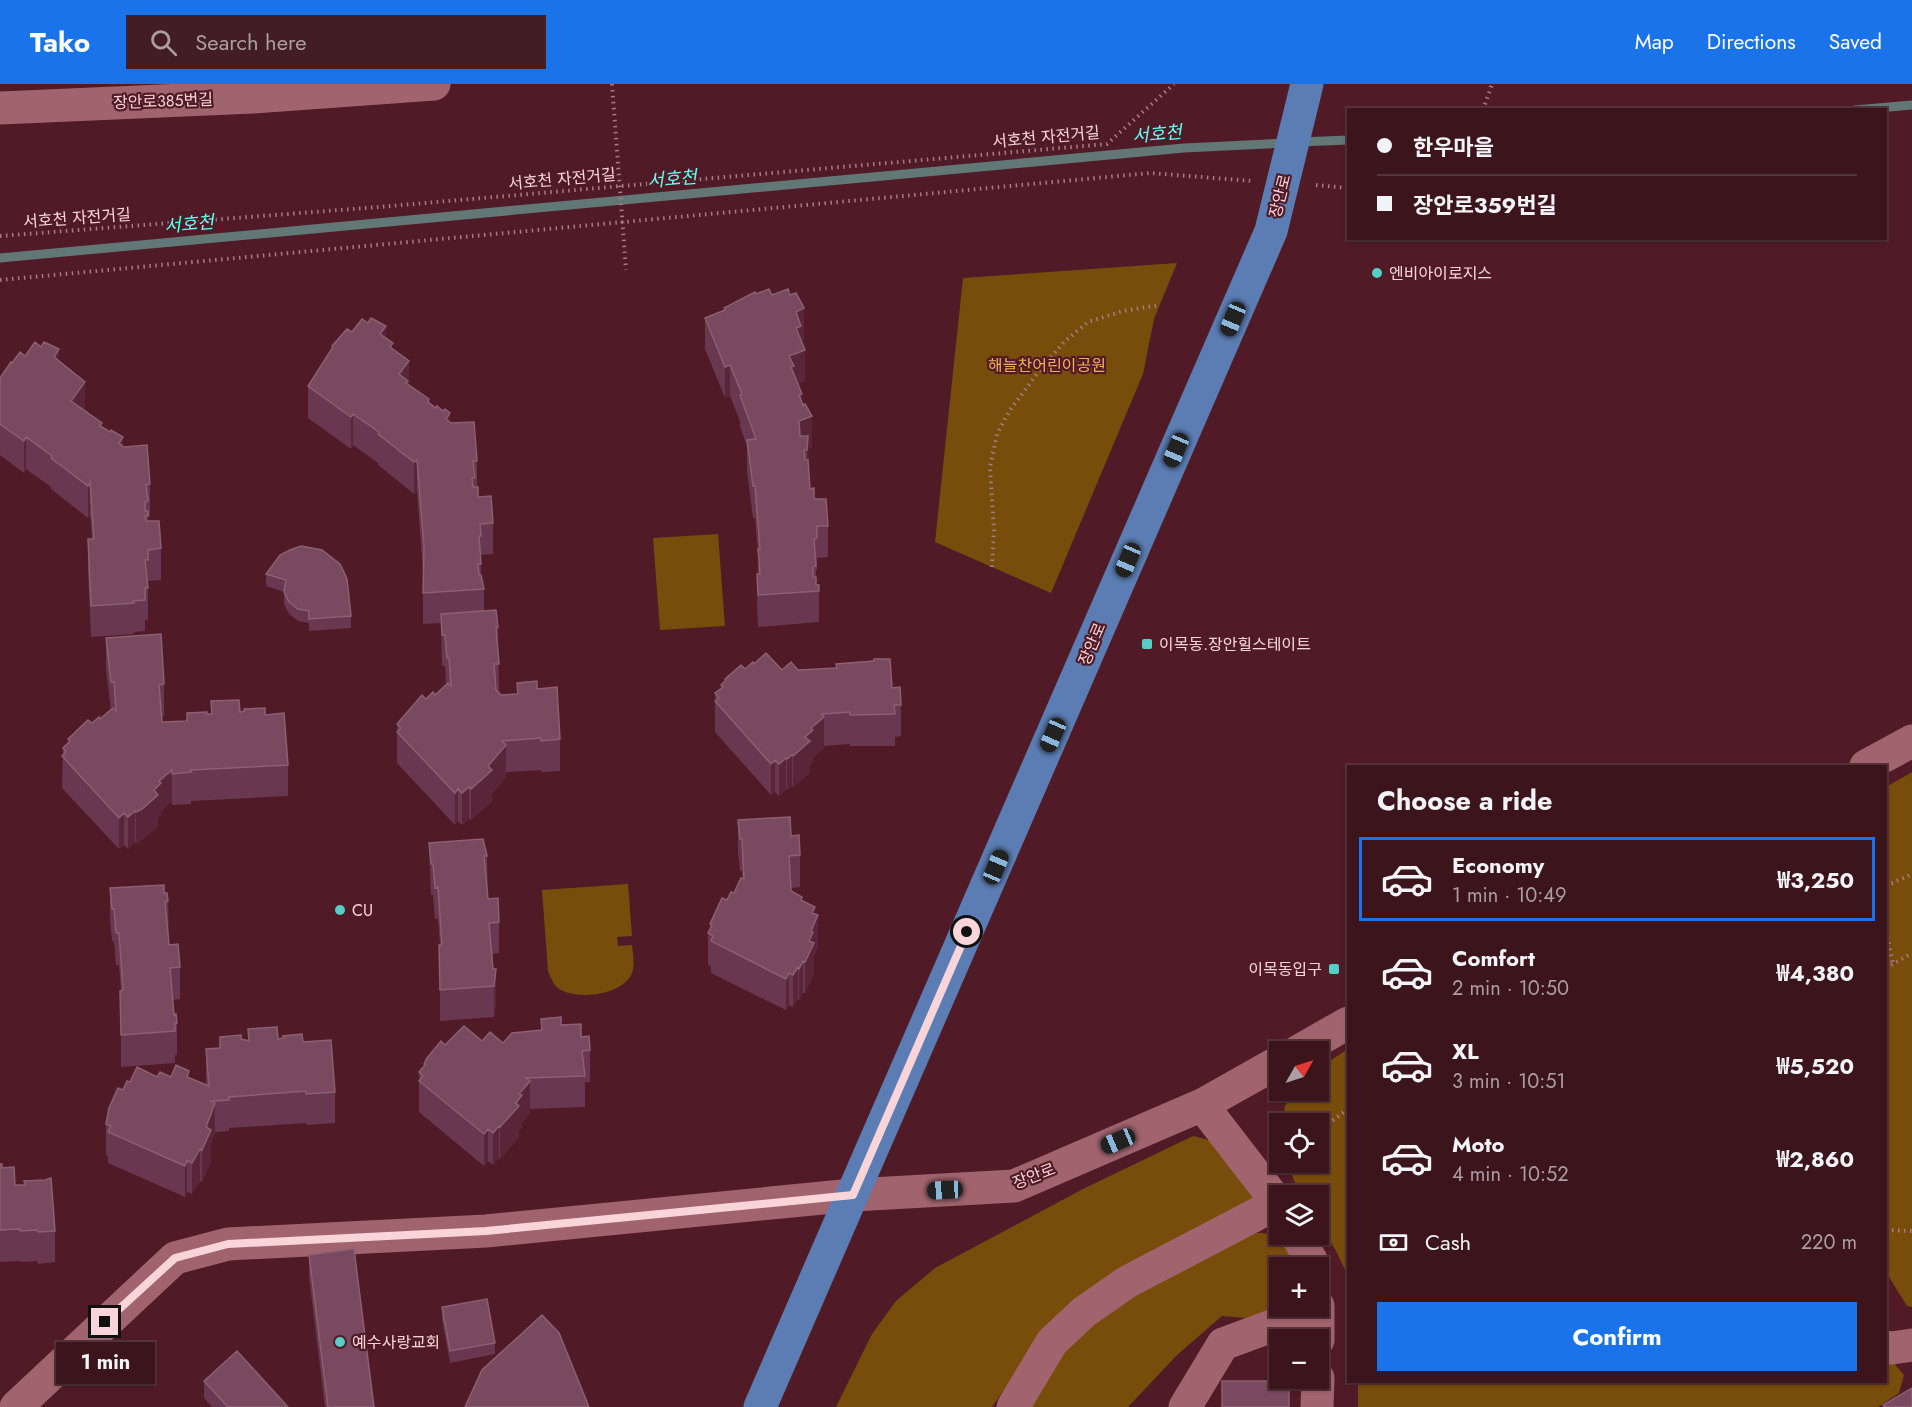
<!DOCTYPE html>
<meta charset="utf-8">
<style>
:root{--surface:#3c141c;--page:#431d25;--text:#f1f3f6;--muted:#ac9ea3;--line:#55333b;--accent:#1a73e8}
body{margin:0;font-family:Jost,"Noto Sans KR",sans-serif;background:var(--page);color:var(--text);height:100vh;display:flex;flex-direction:column;font-size:22px;white-space:nowrap}
*{box-sizing:border-box;margin:0}
p{font-size:20px;color:var(--muted)}
.icon{flex:none;width:33px;height:33px;fill:none;stroke:currentColor;stroke-width:2;stroke-linecap:round;stroke-linejoin:round}
.map{position:relative;flex:1;overflow:hidden}
.details{position:absolute;left:1347px;top:681px;width:540px;height:618px;display:flex;flex-direction:column;background:var(--surface);border-radius:0px;box-shadow:0 2px 4px #0004,0 0 0 2px var(--line)}
.details>*{flex:none}
.guide{position:absolute;left:1347px;top:24px;width:540px;height:132px;border-radius:0px;box-shadow:0 2px 4px #0004,0 0 0 2px var(--line);display:grid;align-content:center;height:132px;padding:0 30px;background:var(--surface)}
.needle{width:39px;rotate:51deg}
.tools{position:absolute;left:1269px;top:957px;display:grid;gap:12px}
.tools a{display:grid;place-items:center;width:60px;height:60px;border-radius:0px;background:var(--surface);box-shadow:0 2px 4px #0004,0 0 0 2px var(--line);font-size:30px}
.end{position:absolute;width:27px;height:27px;margin:-14px;border:8px solid #f9d5d9;background:#111;box-shadow:0 0 0 3px #111}
.from{border-radius:50%}
.bubble{position:absolute;height:42px;border-radius:0px;background:var(--surface);box-shadow:0 2px 4px #0004,0 0 0 2px var(--line);font-size:20px;font-weight:700;line-height:42px;text-align:center}
.car{position:absolute;width:18px;height:36px;margin:-18px -9px;border-radius:8px;box-shadow:0 0 4px 2px #0007;background:linear-gradient(#222 24%,#8ab4d8 0 40%,#222 0 76%,#8ab4d8 0 86%,#222 0)}
.guide b{display:flex;align-items:center;gap:21px;height:57px;font-size:22px}
.guide b+b{border-top:2px solid var(--line)}
.guide i{width:15px;height:15px;background:var(--text)}
ul{padding:0;list-style:none}
li{display:flex;align-items:center;gap:18px;height:84px;margin:0 12px 9px;padding:0 18px;border:3px solid transparent;border-radius:0px}
li div{flex:1}
li b{display:block;font-size:22px}
li em{font-style:normal;font-weight:700}
li.active{border-color:var(--accent)}
li>.icon{width:54px;height:54px;stroke-width:1.5}
h2{padding:0 30px;font-size:27px;line-height:72px}
.pay{display:flex;align-items:center;gap:15px;height:66px;padding:0 30px;font-size:22px}
.pay p{margin-inline-start:auto}
.cta{display:flex;gap:12px;margin-top:auto;padding:12px 30px}
.cta a{flex:1;height:69px;border-radius:0px;background:var(--accent);color:#fff;font-size:24px;font-weight:700;line-height:69px;text-align:center}
header{display:flex;align-items:center;gap:36px;box-sizing:border-box;height:84px;padding:0 30px;background:var(--accent);color:#fff}
header strong{font-size:28px}
nav{display:flex;gap:33px;margin-inline-start:auto;font-size:21px}
.search{width:420px;height:54px;background:var(--page);display:flex;align-items:center;gap:15px;box-sizing:border-box;padding:0 21px;border-radius:0px;color:var(--muted);font-size:22px}
.map>svg:first-child{display:block}
.green{fill:#784c0a}
.lines{fill:none;stroke-linecap:round;stroke-linejoin:round}
.stream{stroke:#617877;stroke-width:9}
.path{stroke:#a87c83;stroke-width:4;stroke-dasharray:1.5 4.5;stroke-linecap:butt}
.minor{stroke:#a1646e;stroke-width:33}
.major{stroke:#5b7db3;stroke-width:33}
.wall{fill:#693850}
.shaded-wall{fill:#582539}
.building{fill:#78495f;stroke:#8c5f72;stroke-width:1.5}
.route{stroke:#f9d5d9;stroke-width:8}
.poi-dot{fill:#55cec6;stroke:#501b26;stroke-width:2}
.labels{text-anchor:middle;dominant-baseline:central;stroke-width:4.5;stroke-linejoin:round;paint-order:stroke}
.street-label{font-size:16px;fill:#f9d5d9;stroke:#501b26}
.poi-label{font-size:16px;fill:#f9d5d9;stroke:#501b26;text-anchor:start}
.park-label{font-size:16px;fill:#f4ae5a;stroke:#501b26}
.water-label{font-size:18px;font-style:italic;fill:#64fcf2;stroke:#501b26}
</style>
<header>
<strong>Tako</strong>
<div class="search"><svg class="icon" aria-label="search" viewBox="0 0 24 24"><circle cx="10" cy="10" r="6"/><path d="M15 15l6 6"/></svg>Search here</div>
<nav><a>Map</a><a>Directions</a><a>Saved</a></nav>
</header>
<div class="map">
<svg width="1912" height="1323" viewBox="0 0 1912 1323">
<rect width="100%" height="100%" fill="#501b26"/>
<path class="green" d="M1177 179 1154 235 1143 290 1051 509 935 458 963 194Z
M718 450 725 542 660 546 653 454Z
M1912 688V1223L1907 1222 1889 1193 1886 1192V703Z
M628 800 632 852 617 853 618 862 632 861C633 870 635 881 632 889 623 911 580 916 561 906 554 903 551 894 548 887L542 806Z
M1348 965V1192L1335 1165 1319 1141 1318 1112 1300 1111 1287 1079 1318 1078V1040L1283 1039 1285 1022 1294 1007 1318 1006 1319 984Z
M1193 1052 1217 1058 1259 1117 1039 1256 992 1323H836L872 1250 896 1217 935 1184 1083 1105Z
M1256 1149C1284 1149 1289 1159 1297 1183L1280 1184 1279 1228 1245 1234 1222 1232 1177 1271 1128 1323H1027C1038 1305 1047 1284 1060 1268 1104 1214 1194 1180 1256 1149Z
M1886 1278H1893L1904 1291 1899 1309 1878 1323H1358V1298H1886Z"/>
<g class="lines">
<path class="stream" d="M1855 26 1912 21
M1300 58 1348 56
M0 174 1184 64 1286 59"/>
<path class="path" d="M612 0 626 186
M1483 26 1492 0
M1316 101 1348 104
M0 152 379 123 1107 60 1174 0
M0 196 1150 89 1252 97
M992 483 994 446 990 383 997 350 1010 326 1043 282 1064 258 1088 238 1123 227 1159 221
M1886 802 1912 790
M1886 847 1893 880
M1886 884 1912 869
M1318 1047 1348 1025
M1886 1146 1912 1147"/>
<path class="minor" d="M0 24 253 13 434 0
M1866 682 1912 657
M1297 968 1348 939
M1202 1021 1280 1122
M1296 1150 1311 1176 1312 1184
M1318 1222V1256
M1886 1263 1892 1264 1912 1261
M16 1323 175 1174 228 1160 486 1147 853 1111 1014 1102 1202 1021 1280 977
M1013 1323 1052 1258 1084 1228 1127 1198 1278 1119
M1185 1323 1223 1260 1318 1225
M1317 1323 1318 1294"/>
<path class="major" d="M760 1323 1271 147 1307 0"/>
</g>
<path class="wall" d="M756 210 772 211 804 256 801 257 805 297 798 300 812 363 808 365 810 405 814 415 828 442V473L817 474V486H816V501H819V538L758 543 757 522 758 469 755 434H753L747 388V362L740 343V337L730 312 725 314 705 265V234L724 226V224Z
M368 239 386 254 393 266 409 301 450 338 477 377V403L478 413 493 439V470L481 471V491L484 505V527L498 543 499 609 501 611 517 610V599L537 605 560 655V687L541 688V686L506 688V693L492 710V717L471 736 469 734 462 741 458 737 455 741 397 679V640L426 615 435 611 446 600 445 582H442L441 539 423 540V489L417 407 414 410 378 381V379L353 361 351 365 308 334V302L332 265V262L352 248Z
M25 272 59 278 85 326 123 362 150 400V432H148V437L161 464V496L148 497V536H145V547L134 548V550L91 553 88 487V455H92L90 430 88 434 51 405V403L26 385 24 389 0 371V294L12 279Z
M280 471 351 532V544L309 547V539L298 537 289 530 284 520V508L266 502V490Z
M106 554 164 600V632H162V638L187 637 207 630H211V617L240 628 265 631 288 681V712L191 717V720L172 721V717L161 727V731L158 734V742L142 756 136 760 135 758 128 765 124 761 119 765 62 704 63 664 68 659V655L92 639 100 635 111 626 106 585Z
M754 580 782 586H798L892 604 901 621V652L895 653V662H850V660L824 662V664L813 674V678L810 681V689L793 703 792 702 787 706 786 705 779 712 775 708 771 711 715 648V609L721 604V601L725 597V595Z
M738 736 791 752 800 771V803L791 804V807L815 830 818 863 814 871V890L805 909H803L799 916 798 915 793 923 789 921 786 926 711 889V882L708 881V849L710 845V840L727 816 734 809 742 794V787H740L738 768Z
M429 759 487 772 488 815 499 838V869L492 870 496 917 494 933 440 937V861L438 835H435L433 811H431Z
M110 804 164 809 168 817 169 861 180 883V915L173 916 174 931 177 939V971H175V979L121 983V907L119 881H116L114 857H112L110 836Z
M541 935 561 941 581 953 590 966V998H585V1023L530 1025V1029L522 1039V1043L519 1046V1053L500 1075 499 1074 493 1081 488 1077 484 1082 419 1028V988L424 983V980L445 961 482 957 503 959 541 946Z
M248 945 278 955 303 958 335 1008V1039L306 1041V1039L229 1044V1047L215 1048 211 1061V1077L202 1098 200 1097 192 1110 187 1108 185 1113 108 1079V1072L106 1071V1040L123 1006 130 998 157 993H189L206 1001V965L220 964V953L241 955 248 957Z
M0 1080 15 1101H24V1097L55 1147V1178L38 1180 37 1177 20 1178V1177L0 1178Z
M309 1171 374 1323H325L309 1193Z
M442 1223 495 1259V1270L450 1279 442 1235Z
M204 1297 288 1323H212L204 1314Z"/>
<path class="shaded-wall" d="M804 224V256L801 257 805 266V297L794 302 789 272 796 228Z
M386 242V274L380 250Z
M59 265V297L54 273Z
M409 277V308L399 290Z
M730 281V312L725 314V283Z
M85 298V330L71 317Z
M802 310V336L812 332V363L808 365V383L807 397V366H804L799 369V311Z
M450 329V360L446 335Z
M353 330V361L351 365V333Z
M26 353V385L24 389V357Z
M123 353V384L119 359Z
M417 376V407L414 410V378Z
M90 398V430L88 434V402Z
M824 633V664L813 674V678L810 681V689L793 703V672L811 644Z
M506 661V693L492 710V717L471 736V705Z
M792 671V702L787 706V675Z
M786 674V705L779 712V680Z
M775 676V708L771 711V680Z
M172 686V717L161 727V731L158 734V742L142 756 136 760V728L154 706 159 697Z
M469 703V734L462 741V709Z
M458 705V737L455 741V709Z
M135 727V758L128 765V733Z
M124 729V761L119 765V734Z
M815 823V838L818 831V863L814 871V890L805 909V878L809 857 812 829Z
M803 877V909L799 916V885Z
M798 883V915L793 923V891Z
M496 885V917L494 933V902Z
M789 889V921L786 926V895Z
M530 997V1029L522 1039V1043L519 1046V1053L500 1075V1043L519 1010Z
M215 1019V1050L211 1061V1077L202 1098V1066L206 1043Z
M499 1042V1074L493 1081V1049Z
M488 1045V1077L484 1082V1050Z
M200 1065V1097L192 1110V1079Z
M187 1076V1108L185 1113V1082Z"/>
<path class="building" d="M769 205 772 211 788 205 790 211 796 209 804 224 796 228 801 242 796 244 805 266 789 272 794 282 791 283 802 310 799 311 803 321 805 320 812 332 799 337 800 352H808L807 366H804L805 376H808L810 405 814 404V415H826L828 442H817V454L814 455 816 482 813 483V493H816V501H819V507L758 511 757 490H760L758 465H760L755 402H753L747 356 756 355 740 311 742 310 730 281 725 283 705 234 725 226 724 224 755 208 756 210Z
M371 234 386 242 380 250 393 259 390 263 409 277 399 290 408 297 406 299 429 315 428 318 436 324 437 322 443 327 445 325 450 329 446 335 451 339 474 338 477 377H473L475 394H472L473 403H478V413L491 412 493 439 480 440 481 452H479L481 480H478L479 491H481L484 505 423 509 424 463 417 376 414 378 378 350 379 348 353 330 351 333 308 302 333 263 332 262 347 245 352 248 362 235 368 239Z
M35 258 41 263 44 258 59 265 54 273 85 298 71 317 102 339 100 342 110 348 111 346 123 353 119 359 124 363 147 361 150 400 146 401 148 417 145 418V427H148V432H145L146 437H159L161 464 148 466V476H145L148 504H145V516L133 517 134 519 91 522 88 455H94L90 398 88 402 51 374 52 372 26 353 24 357 0 340V294L11 278 12 279 20 268 25 272Z
M301 462 322 466 340 480 347 495 351 532 309 535V527L298 525 289 518 284 508 286 496 266 490 280 471 290 466Z
M496 526 498 543H496L499 580H494L496 606 501 611 518 610 517 599 537 597V605L557 603 560 655 541 657V654L502 657 506 661 488 682 492 686 471 705 469 703 462 709 458 705 455 709 397 648 401 644 397 640 422 611 426 615 433 608 435 611 448 599 451 602 449 574H447L445 551H442L441 530Z
M161 550 164 600 159 601 162 638 187 637V629L207 628V630H212L211 617 239 616 240 628 245 627 244 625 265 624V631L284 629 288 681 191 686V688L172 690V686L159 697 161 699 154 706 158 711 142 725 136 728 135 727 128 733 124 729 119 734 62 672 66 668 63 664 70 657 68 655 88 636 92 639 99 633 100 635 113 624 116 627 114 598H111L106 554Z
M766 569 782 586 791 578 798 586 837 584 836 580 874 577V575H890L892 604 900 603 901 621H894L895 630 850 631V628L822 630 824 633 811 644 813 646 805 653 810 657 793 672 792 671 787 675 786 674 779 680 775 676 771 680 715 617 719 614 715 609 723 603 721 601 726 596 725 595 741 581 745 585 753 578 754 580Z
M790 733 791 752 799 751 800 771 789 772 791 807 802 813 801 816 815 823 812 829 818 831 811 847 813 848 809 857 814 859 805 878 803 877 799 885 798 883 793 891 789 889 786 895 711 857 713 852 708 849 712 841 710 840 722 814 727 816 731 808 734 809 741 794 744 795 742 755H740L738 736Z
M483 755 487 772H484L488 815 498 814 499 838 489 839 493 885H496L494 902 440 906 439 861H442L438 803 435 804 433 780H431L429 759Z
M164 801V809H167L168 817 165 818 169 861 178 860 180 883 170 884 174 931 176 930 177 939H175V947L121 951 120 907 123 906 119 849H116L114 825H112L110 804Z
M561 933V941L581 940V953L589 952 590 966 582 967 585 992 526 994 530 997 519 1010 522 1011 516 1019 519 1022 500 1043 499 1042 493 1049 488 1045 484 1050 419 997 423 992 419 988 425 981 424 980 427 974 441 957 445 961 464 942 482 957 490 948 503 959 512 949 542 946 541 935Z
M277 943 278 955 283 954V952L302 950 303 958 331 956 335 1008 306 1010V1007L229 1013V1016L211 1017 215 1019 206 1043 211 1046 202 1066 200 1065 192 1079 187 1076 185 1082 108 1048 111 1042 106 1040 109 1024 118 1004 123 1006 127 997 130 998 137 983 157 993 160 988 171 993 176 981 189 987 187 993 209 1002 206 965 220 964V953L241 951V955L249 957 248 945Z
M0 1080H2V1084L14 1083 15 1101H25L24 1097 45 1096 51 1094 55 1147 38 1148 37 1146 20 1147V1145L0 1146Z
M354 1165 374 1323H328L309 1171Z
M487 1215 495 1259 450 1267 442 1223Z
M542 1231 559 1249 589 1323H465L482 1286Z
M237 1267 288 1323H228L204 1297Z
M1222 1297H1289V1323H1222Z
M1912 1304V1323H1884L1883 1321Z"/>
<g class="lines">
<path class="route" d="M105 1238 175 1174 228 1160 486 1147 853 1111 967 848"/>
</g>
<g class="poi-dot">
<circle cx="1377" cy="189" r="6"/>
<rect x="1141" y="554" width="12" height="12" rx="3"/>
<circle cx="340" cy="826" r="6"/>
<rect x="1328" y="879" width="12" height="12" rx="3"/>
<circle cx="340" cy="1258" r="6"/>
</g>
<g class="labels">
<g class="street-label">
<text transform="translate(163 17) rotate(-2)">장안로385번길</text>
<text transform="translate(1046 53) rotate(-5)">서호천 자전거길</text>
<text transform="translate(562 95) rotate(-5)">서호천 자전거길</text>
<text transform="translate(1280 112) rotate(-76)">장안로</text>
<text transform="translate(77 134) rotate(-4)">서호천 자전거길</text>
<text transform="translate(1092 560) rotate(-67)">장안로</text>
<text transform="translate(1034 1092) rotate(-21)">장안로</text>
</g>
<g class="poi-label">
<text x="1389" y="189">엔비아이로지스</text>
<text x="1159" y="560">이목동.장안힐스테이트</text>
<text x="352" y="826">CU</text>
<text x="1322" y="885" text-anchor="end">이목동입구</text>
<text x="352" y="1258">예수사랑교회</text>
</g>
<g class="park-label">
<text x="1047" y="281">해늘찬어린이공원</text>
</g>
<g class="water-label">
<text transform="translate(1157 50) rotate(-5)">서호천</text>
<text transform="translate(672 95) rotate(-5)">서호천</text>
<text transform="translate(189 140) rotate(-5)">서호천</text>
</g>
</g>
</svg>
<div class="tools">
<a><svg class="needle" viewBox="-14 -14 28 28"><path d="M0-13l5 13h-10z" fill="#e53935"/><path d="M0 13l5-13h-10z" fill="#ac9ea3"/></svg></a>
<a><svg class="icon" aria-label="locate" viewBox="0 0 24 24"><circle cx="12" cy="12" r="6"/><path d="M12 2v4M12 18v4M2 12h4M18 12h4"/></svg></a>
<a><svg class="icon" aria-label="layers" viewBox="0 0 24 24"><path d="M12 4l9 5-9 5-9-5zM3 14l9 5 9-5"/></svg></a>
<a>+</a>
<a>−</a>
</div>
<i class="end from" style="left:967px;top:848px"></i>
<i class="end" style="left:105px;top:1238px"></i>
<div class="bubble" style="left:56px;top:1258px;width:99px">1 min</div>
<i class="car" style="left:1233px;top:235px;rotate:203deg"></i>
<i class="car" style="left:1176px;top:366px;rotate:203deg"></i>
<i class="car" style="left:1128px;top:476px;rotate:203deg"></i>
<i class="car" style="left:1053px;top:651px;rotate:204deg"></i>
<i class="car" style="left:996px;top:783px;rotate:23deg"></i>
<i class="car" style="left:1118px;top:1057px;rotate:247deg"></i>
<i class="car" style="left:945px;top:1106px;rotate:267deg"></i>
<div class="guide">
<b><i class="from"></i>한우마을</b>
<b><i></i>장안로359번길</b>
</div>
<section class="details">
<h2>Choose a ride</h2>
<ul>
<li class="active"><svg class="icon" aria-label="car" viewBox="0 0 24 24"><path d="M5 17H2v-5l4-1 3-4h7l3 4 3 1v5h-3M9 17h6M6 11h13"/><circle cx="7" cy="17" r="2"/><circle cx="17" cy="17" r="2"/></svg><div><b>Economy</b><p>1 min · 10:49</p></div><em>₩3,250</em></li>
<li><svg class="icon" aria-label="car" viewBox="0 0 24 24"><path d="M5 17H2v-5l4-1 3-4h7l3 4 3 1v5h-3M9 17h6M6 11h13"/><circle cx="7" cy="17" r="2"/><circle cx="17" cy="17" r="2"/></svg><div><b>Comfort</b><p>2 min · 10:50</p></div><em>₩4,380</em></li>
<li><svg class="icon" aria-label="car" viewBox="0 0 24 24"><path d="M5 17H2v-5l4-1 3-4h7l3 4 3 1v5h-3M9 17h6M6 11h13"/><circle cx="7" cy="17" r="2"/><circle cx="17" cy="17" r="2"/></svg><div><b>XL</b><p>3 min · 10:51</p></div><em>₩5,520</em></li>
<li><svg class="icon" aria-label="car" viewBox="0 0 24 24"><path d="M5 17H2v-5l4-1 3-4h7l3 4 3 1v5h-3M9 17h6M6 11h13"/><circle cx="7" cy="17" r="2"/><circle cx="17" cy="17" r="2"/></svg><div><b>Moto</b><p>4 min · 10:52</p></div><em>₩2,860</em></li>
</ul>
<div class="pay"><svg class="icon" aria-label="cash" viewBox="0 0 24 24"><path d="M3 7h18v10H3z"/><circle cx="12" cy="12" r="2"/></svg>Cash<p>220 m</p></div>
<div class="cta"><a>Confirm</a></div>
</section>
</div>
